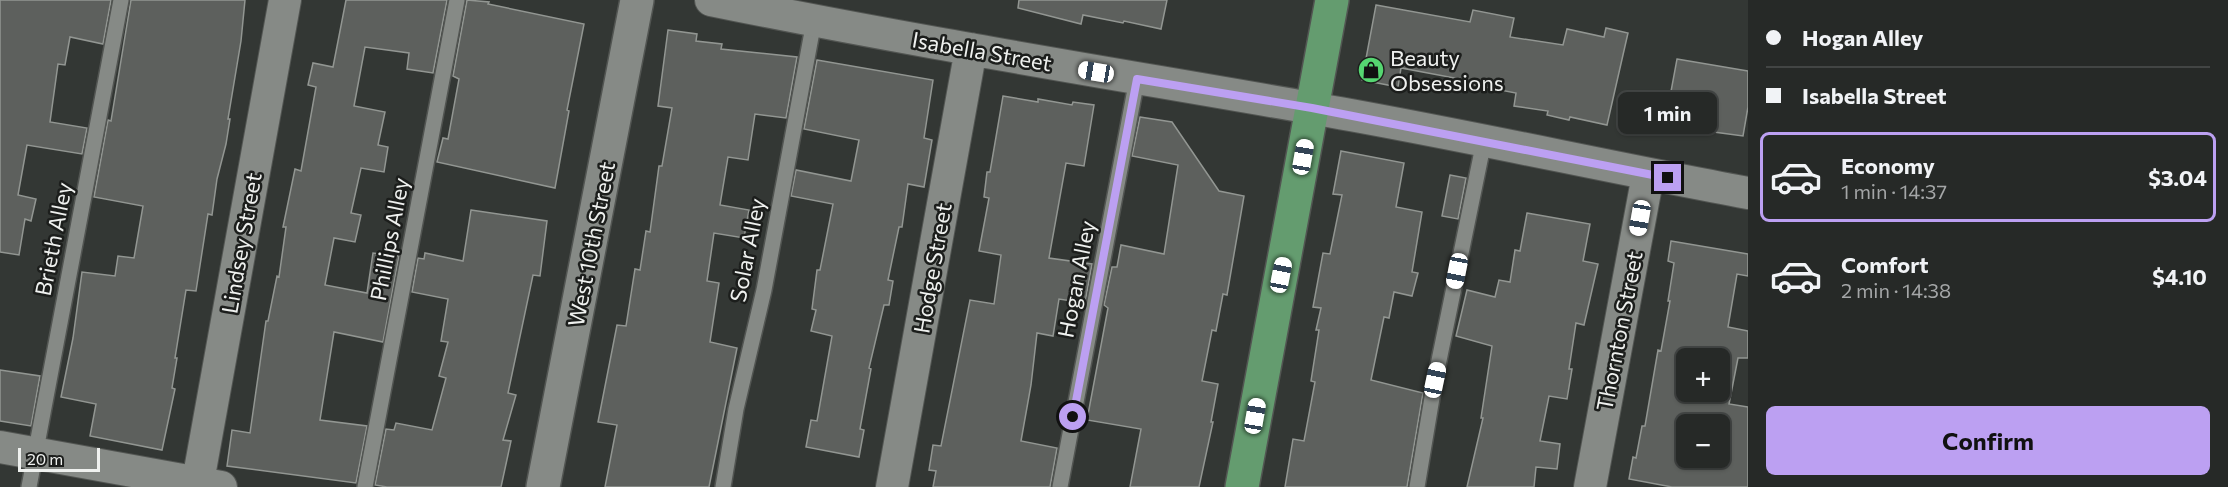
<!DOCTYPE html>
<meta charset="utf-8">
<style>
:root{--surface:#262927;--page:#2e312f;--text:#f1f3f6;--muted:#a4a6a7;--line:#424544;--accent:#bca0f2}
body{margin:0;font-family:Commissioner,sans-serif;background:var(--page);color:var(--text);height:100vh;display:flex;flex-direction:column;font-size:22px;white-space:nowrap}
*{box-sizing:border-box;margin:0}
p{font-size:20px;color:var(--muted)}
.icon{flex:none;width:33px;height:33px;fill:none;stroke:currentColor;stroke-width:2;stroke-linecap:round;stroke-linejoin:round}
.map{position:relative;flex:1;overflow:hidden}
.sheet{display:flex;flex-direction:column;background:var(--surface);width:480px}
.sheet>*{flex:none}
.guide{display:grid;align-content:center;height:132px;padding:0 18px;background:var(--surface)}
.controls{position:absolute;left:1676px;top:348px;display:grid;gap:12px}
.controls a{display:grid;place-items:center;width:54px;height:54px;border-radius:9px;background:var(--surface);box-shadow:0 2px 4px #0004,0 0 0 2px var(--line);font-size:30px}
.scale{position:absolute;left:18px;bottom:15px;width:82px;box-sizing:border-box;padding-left:6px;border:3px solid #eff1ef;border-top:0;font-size:16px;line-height:21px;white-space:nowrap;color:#eff1ef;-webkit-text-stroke:4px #1c1e1c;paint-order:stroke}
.end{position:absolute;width:27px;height:27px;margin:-14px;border:8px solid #bca0f2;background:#111;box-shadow:0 0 0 3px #111}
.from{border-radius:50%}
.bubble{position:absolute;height:42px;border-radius:9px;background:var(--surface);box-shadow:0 2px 4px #0004,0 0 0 2px var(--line);font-size:20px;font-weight:700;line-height:42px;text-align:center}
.car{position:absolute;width:18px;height:36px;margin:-18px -9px;border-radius:8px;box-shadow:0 0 4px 2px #0007;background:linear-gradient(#fff 24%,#345 0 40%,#fff 0 76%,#345 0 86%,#fff 0)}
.guide b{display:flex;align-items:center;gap:21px;height:57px;font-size:22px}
.guide b+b{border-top:2px solid var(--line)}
.guide i{width:15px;height:15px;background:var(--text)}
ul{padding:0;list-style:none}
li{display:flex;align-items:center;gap:18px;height:90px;margin:0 12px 9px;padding:0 6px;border:3px solid transparent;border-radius:9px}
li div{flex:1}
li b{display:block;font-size:22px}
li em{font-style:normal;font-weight:700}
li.active{border-color:var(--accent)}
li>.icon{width:54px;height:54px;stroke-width:1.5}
.action{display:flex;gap:12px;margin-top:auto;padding:12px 18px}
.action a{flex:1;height:69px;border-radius:9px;background:var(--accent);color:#111;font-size:24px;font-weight:700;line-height:69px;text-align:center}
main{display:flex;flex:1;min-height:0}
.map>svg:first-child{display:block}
.building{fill:#5d605d;stroke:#929692;stroke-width:1.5;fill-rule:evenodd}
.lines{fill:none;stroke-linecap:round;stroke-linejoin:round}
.lane-casing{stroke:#525552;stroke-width:18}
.street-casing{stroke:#525552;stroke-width:34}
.secondary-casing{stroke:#525552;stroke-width:36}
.primary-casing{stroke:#525552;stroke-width:36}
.lane{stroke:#868a86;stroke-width:15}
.street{stroke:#868a86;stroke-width:32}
.secondary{stroke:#868a86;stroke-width:33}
.primary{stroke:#649c6f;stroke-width:33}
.route{stroke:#bca0f2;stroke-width:8}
.labels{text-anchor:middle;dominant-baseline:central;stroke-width:5;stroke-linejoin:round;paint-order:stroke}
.street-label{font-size:22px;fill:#eff1ef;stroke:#1c1e1c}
.poi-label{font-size:22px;fill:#eff1ef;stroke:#1c1e1c;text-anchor:start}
</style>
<main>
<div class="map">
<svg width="1748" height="487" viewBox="0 0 1748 487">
<rect width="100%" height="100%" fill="#333734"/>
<path class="building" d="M0 0H111L103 44 70 37 65 65 58 64 50 122 87 128 82 154 27 145 18 195 36 199 31 221 25 219 19 255 0 252Z
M131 0H245L241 41 228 119H230L226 144 217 179 212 215 208 214 196 291 186 290 175 358H177L172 388 175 389 162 450 90 436 96 404 61 397 73 338 82 272 115 276 118 256 134 258 143 206 94 197 108 120 111 121Z
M346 0H447L433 73 407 69 409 53 365 47 354 106 385 112 378 145 388 147 384 172 361 168 351 213 361 215 355 242 334 238 325 285 367 293 373 253 399 256 383 342 334 332 320 420 367 426 356 483 227 466 232 430 250 433 266 321H268L277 276 279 277 286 227H283L295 169 301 171 316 87 308 85 313 63 333 67Z
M467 0 489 2 488 4 584 24 567 110 569 111 555 188 437 162 443 138 448 139 459 79 453 76Z
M1019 0H1167L1161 29 1124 21 1123 23 1083 15 1081 24 1018 8Z
M1376 5 1470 22 1473 10 1514 18 1510 37 1563 45 1567 29 1604 37 1606 28 1628 33 1607 125 1570 117 1569 120 1547 115 1548 111 1514 106 1516 93 1459 82 1460 79 1401 68 1398 87 1362 80Z
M668 30 697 34 696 41 722 44 721 49 797 57 786 118 755 114 748 160 728 157 720 205 749 210 744 238 714 233 707 281 719 283 710 342 737 348 709 487H605L617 425 598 422 617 325 626 326 635 269 640 270 646 231 650 232 659 166H662L672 108 658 106Z
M1677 59 1748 71V107L1743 136 1699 130 1701 120 1667 113Z
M817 60 933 80 924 138 932 140 924 187 908 184 902 227H899L888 280 893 281 889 305H884L869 368 871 369 860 429 864 430 859 457 806 447 811 420 817 421 832 336 811 331 816 310 812 309 817 270H820L833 204 791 196 796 170 851 181 859 140 804 129Z
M1003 96 1038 102V99L1072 105 1073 102 1094 105 1084 166 1066 163 1049 258 1092 264 1085 303 1059 299 1053 336 1037 333 1031 385 1021 441 1057 448 1050 487H933L936 471 929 470 933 445 941 446 970 300 994 304 1001 255 979 251 989 198 984 197 987 172H990Z
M1140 117 1172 122 1219 191 1244 196 1227 295 1223 294 1216 331 1212 330 1202 381 1218 384 1211 422H1213L1199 487H1130L1141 429 1087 420 1108 308 1104 305 1112 267H1117L1121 245 1164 254 1178 165 1132 156Z
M1341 151 1404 163 1396 207 1422 212 1412 272 1418 273 1412 296 1394 292 1389 318 1384 317 1371 380 1423 393 1407 487H1285L1293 439 1304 441 1315 382 1311 381 1319 330H1316L1321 308 1313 307 1323 253 1330 254 1342 195 1333 194Z
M1450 175 1466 178 1458 219 1442 216Z
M471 210 547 221 540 276 533 275 508 393 516 395 503 440 511 441 501 487H387L375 485 386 429 394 430 396 423 432 430 446 378 439 376 448 342 441 341 448 299 412 292 418 258 424 259 425 253 463 261Z
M1527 213 1590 224 1583 261 1598 264 1584 325 1576 323 1569 369H1572L1567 399 1549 396 1540 441 1560 444 1557 469 1536 467 1534 487H1467L1483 418H1481L1492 346 1456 336 1467 290 1495 297 1499 280 1510 282 1515 250 1520 251Z
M1671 241 1748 254V276L1737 274 1728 327 1748 331V358H1738L1729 404 1748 407V487H1672L1629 479 1633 457 1636 458 1642 426H1645L1658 350 1661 351 1670 301H1668L1674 263 1668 261ZM1686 358H1719V392H1686ZM1686 424H1719V458H1686Z
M0 370 40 376 31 426 0 421Z"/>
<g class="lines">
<defs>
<path id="lane" d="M29 487 121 0
M365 487 457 0
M723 487 736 409 764 290 814 21
M1060 487 1137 79
M1417 487 1435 380 1484 141"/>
<path id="street" d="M711 0C910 41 1111 73 1311 108 1457 133 1602 166 1748 193
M0 447 221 487
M197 487 285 0
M892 487 971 49
M1590 487 1648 175"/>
<path id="secondary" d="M543 487 637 0"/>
<path id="primary" d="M1242 487 1332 0"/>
</defs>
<use href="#lane" class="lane-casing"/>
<use href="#street" class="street-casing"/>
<use href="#secondary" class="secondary-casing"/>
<use href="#primary" class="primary-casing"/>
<use href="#lane" class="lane"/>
<use href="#street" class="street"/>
<use href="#secondary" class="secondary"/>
<use href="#primary" class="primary"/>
</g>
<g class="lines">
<path class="route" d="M1073 417 1137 79 1312 108 1668 178"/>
</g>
<defs>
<symbol id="shop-disc" viewBox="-11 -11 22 22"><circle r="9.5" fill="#55d671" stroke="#1c1e1c"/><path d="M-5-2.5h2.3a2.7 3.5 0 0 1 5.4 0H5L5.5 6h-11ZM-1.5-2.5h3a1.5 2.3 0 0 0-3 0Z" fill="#111"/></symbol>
</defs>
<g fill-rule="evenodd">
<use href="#shop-disc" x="1356" y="55" width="30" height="30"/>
</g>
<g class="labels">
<g class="street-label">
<text transform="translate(982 51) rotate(10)">Isabella Street</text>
<text transform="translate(53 239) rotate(-79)">Brieth Alley</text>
<text transform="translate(389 239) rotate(-79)">Phillips Alley</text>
<text transform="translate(241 243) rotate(-80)">Lindsey Street</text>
<text transform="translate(591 244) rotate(-79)">West 10th Street</text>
<text transform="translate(747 250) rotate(-79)">Solar Alley</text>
<text transform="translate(932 268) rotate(-80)">Hodge Street</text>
<text transform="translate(1076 279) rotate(-79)">Hogan Alley</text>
<text transform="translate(1619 331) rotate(-79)">Thornton Street</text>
</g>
<g class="poi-label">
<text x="1390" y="57">Beauty<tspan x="1390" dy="25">Obsessions</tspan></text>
</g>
</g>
</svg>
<div class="controls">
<a>+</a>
<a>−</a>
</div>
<div class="scale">20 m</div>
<i class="end from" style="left:1073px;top:417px"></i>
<i class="end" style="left:1668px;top:178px"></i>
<div class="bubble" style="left:1618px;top:92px;width:99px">1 min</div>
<i class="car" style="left:1096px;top:72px;rotate:280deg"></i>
<i class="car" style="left:1303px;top:157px;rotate:10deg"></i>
<i class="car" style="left:1640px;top:218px;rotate:190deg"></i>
<i class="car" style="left:1457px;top:271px;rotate:191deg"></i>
<i class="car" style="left:1281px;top:275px;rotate:11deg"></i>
<i class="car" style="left:1435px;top:380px;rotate:12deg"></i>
<i class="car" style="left:1255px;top:416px;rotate:10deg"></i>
</div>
<section class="sheet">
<div class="guide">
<b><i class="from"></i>Hogan Alley</b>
<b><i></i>Isabella Street</b>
</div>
<ul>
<li class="active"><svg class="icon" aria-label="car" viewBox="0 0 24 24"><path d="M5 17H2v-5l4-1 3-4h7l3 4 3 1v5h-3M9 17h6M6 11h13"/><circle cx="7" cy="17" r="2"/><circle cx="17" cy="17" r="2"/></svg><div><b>Economy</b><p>1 min · 14:37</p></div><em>$3.04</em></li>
<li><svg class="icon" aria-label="car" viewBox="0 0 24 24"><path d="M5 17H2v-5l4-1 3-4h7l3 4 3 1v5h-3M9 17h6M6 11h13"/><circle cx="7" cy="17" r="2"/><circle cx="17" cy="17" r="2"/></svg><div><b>Comfort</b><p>2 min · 14:38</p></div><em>$4.10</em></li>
</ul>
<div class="action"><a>Confirm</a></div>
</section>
</main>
